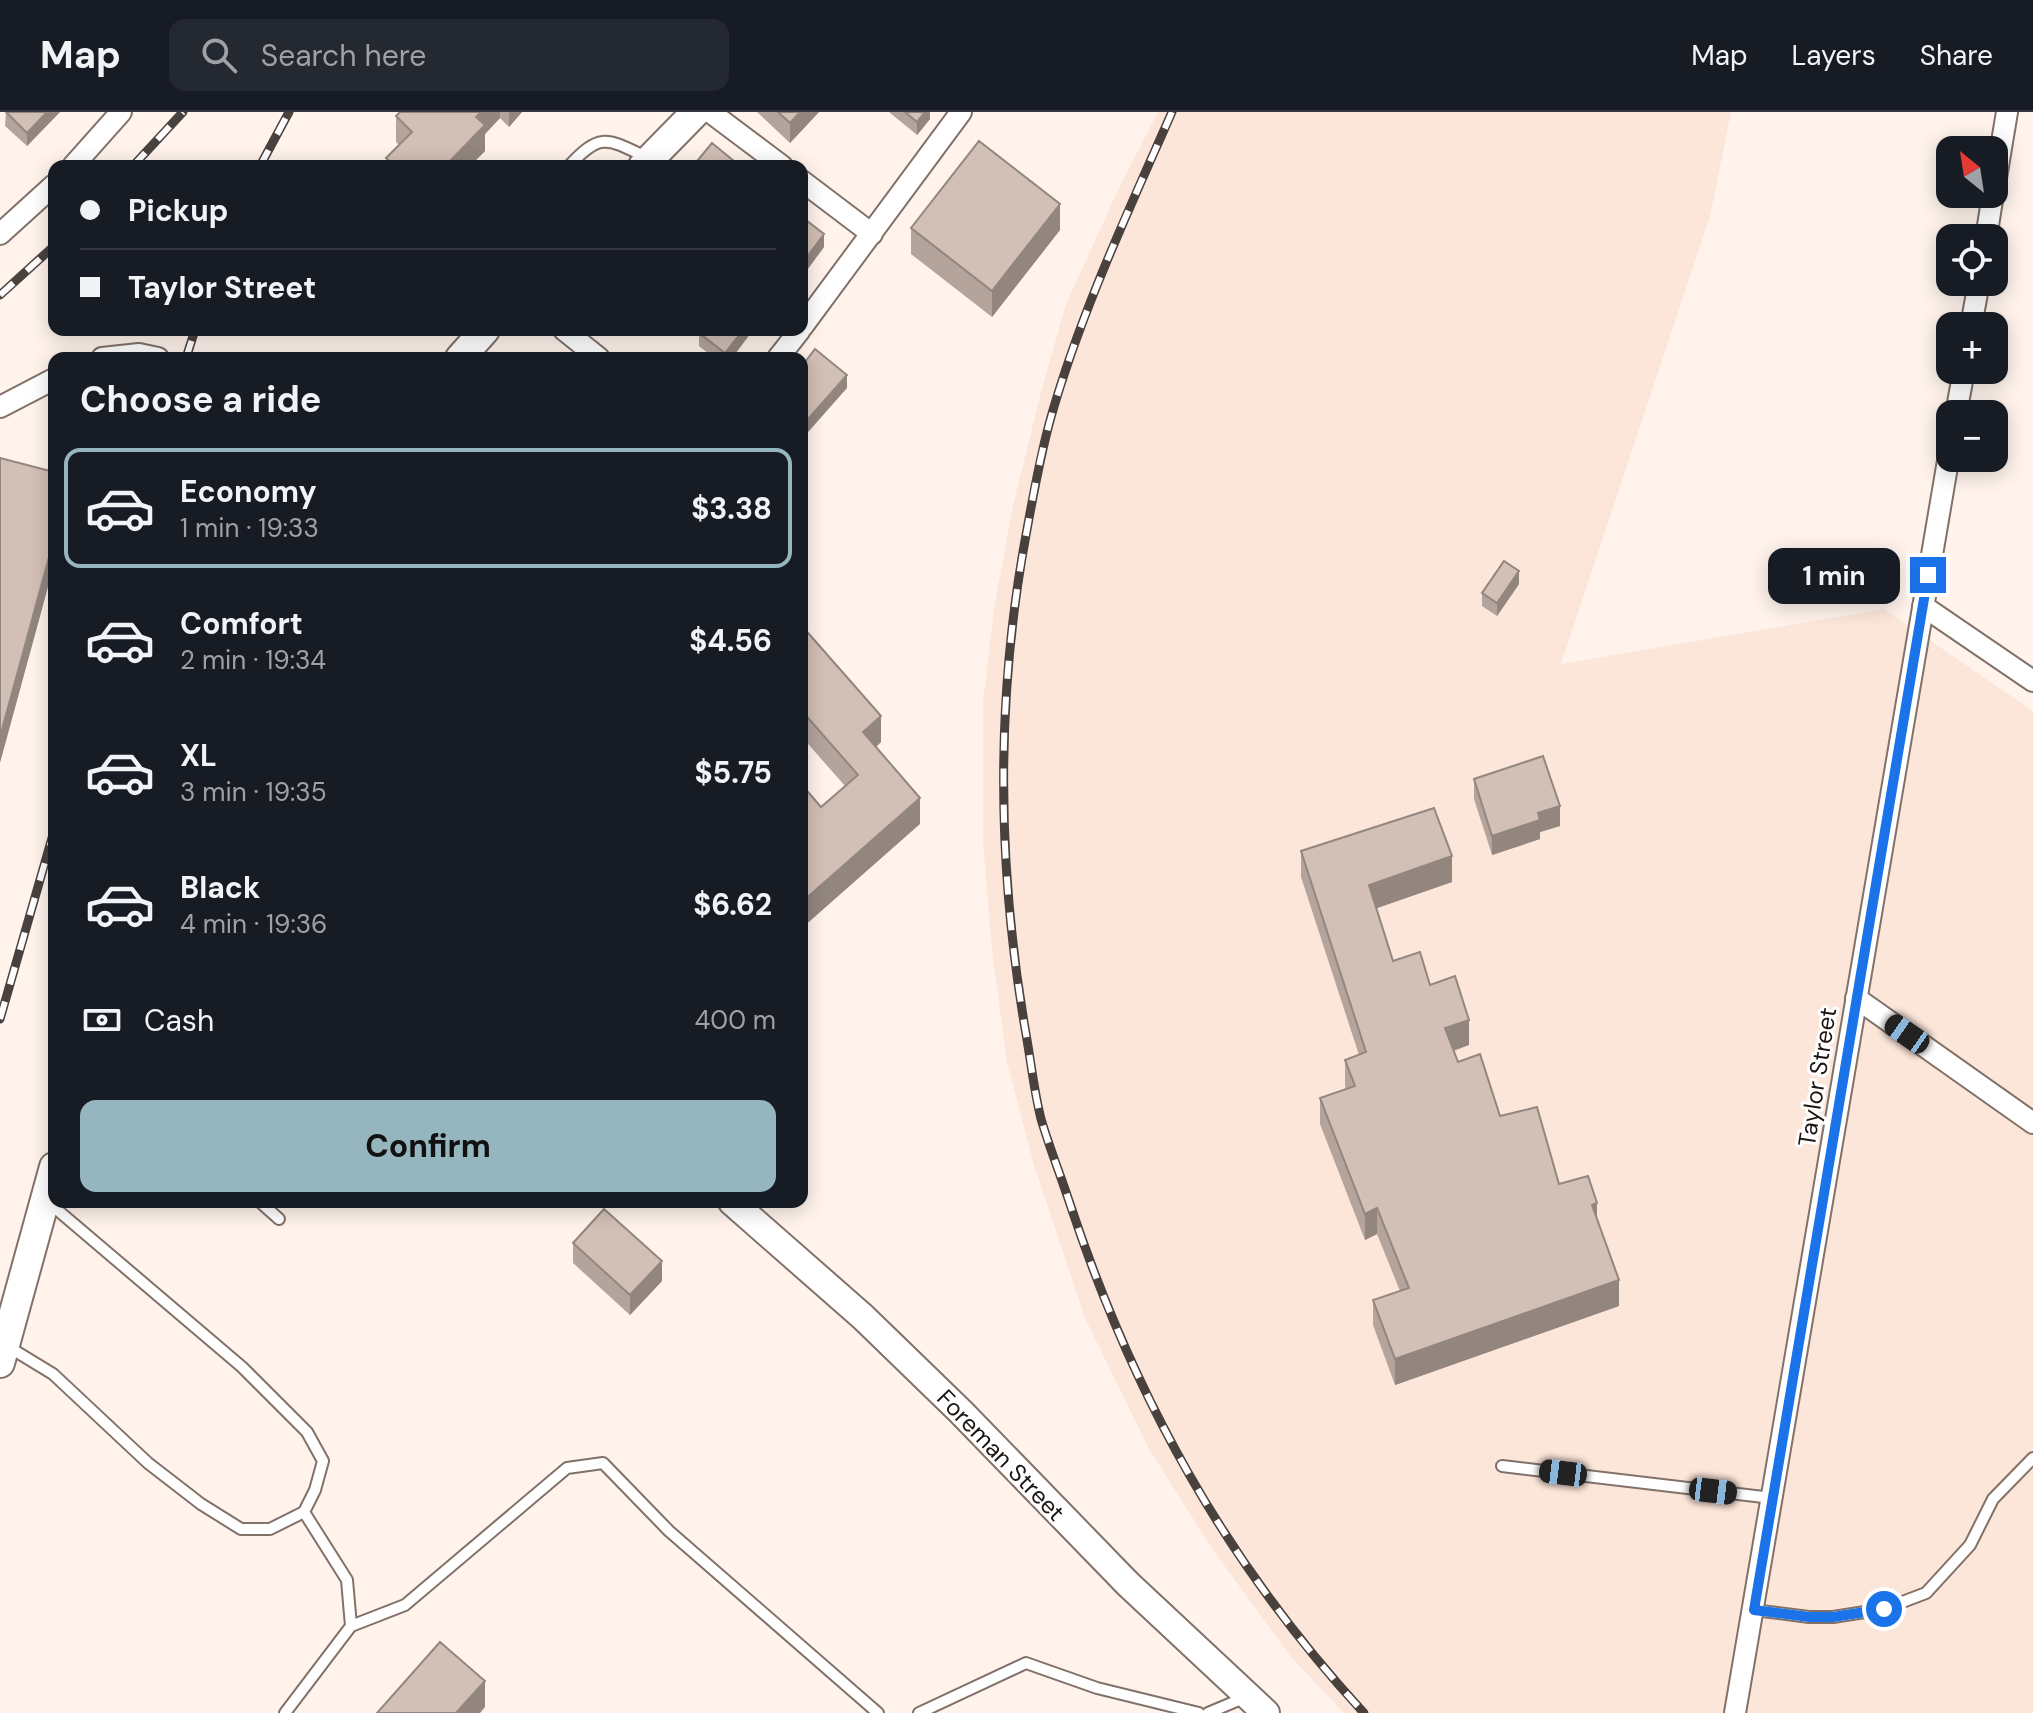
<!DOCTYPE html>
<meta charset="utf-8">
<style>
:root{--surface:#171b24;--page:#242831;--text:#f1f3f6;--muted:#9ea1a6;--line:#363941;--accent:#96b6bf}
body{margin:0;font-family:"DM Sans",sans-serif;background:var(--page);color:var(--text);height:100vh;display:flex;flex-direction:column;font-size:30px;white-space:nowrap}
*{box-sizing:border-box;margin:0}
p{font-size:26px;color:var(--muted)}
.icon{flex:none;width:44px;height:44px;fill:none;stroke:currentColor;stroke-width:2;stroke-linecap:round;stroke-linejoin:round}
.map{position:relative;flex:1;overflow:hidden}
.panel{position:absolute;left:48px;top:240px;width:760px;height:856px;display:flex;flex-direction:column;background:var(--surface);border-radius:16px;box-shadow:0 4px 20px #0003}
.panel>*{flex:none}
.hud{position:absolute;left:48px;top:48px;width:760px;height:176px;border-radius:16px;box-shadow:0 4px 20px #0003;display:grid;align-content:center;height:176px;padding:0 32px;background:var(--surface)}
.needle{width:52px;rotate:330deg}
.buttons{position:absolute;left:1936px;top:24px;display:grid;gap:16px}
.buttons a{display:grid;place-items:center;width:72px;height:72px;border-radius:16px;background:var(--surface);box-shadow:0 4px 20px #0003;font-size:40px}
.end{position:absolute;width:36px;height:36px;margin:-18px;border:10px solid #1a73e8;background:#fff;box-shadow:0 0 0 4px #fff}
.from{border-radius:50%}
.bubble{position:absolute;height:56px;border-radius:16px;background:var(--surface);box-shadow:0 4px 20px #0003;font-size:26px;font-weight:700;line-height:56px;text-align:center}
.car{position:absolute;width:24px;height:48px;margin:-24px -12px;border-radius:10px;box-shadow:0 0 6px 2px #0007;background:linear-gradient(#222 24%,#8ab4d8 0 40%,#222 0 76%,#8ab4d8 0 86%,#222 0)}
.hud b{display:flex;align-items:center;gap:28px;height:76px;font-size:30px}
.hud b+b{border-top:2px solid var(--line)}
.hud i{width:20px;height:20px;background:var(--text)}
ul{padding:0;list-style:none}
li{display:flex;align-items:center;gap:24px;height:120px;margin:0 16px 12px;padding:0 16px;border:4px solid transparent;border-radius:16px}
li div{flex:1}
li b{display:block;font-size:30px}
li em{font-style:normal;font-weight:700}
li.on{border-color:var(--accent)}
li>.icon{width:72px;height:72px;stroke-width:1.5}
h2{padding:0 32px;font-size:36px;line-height:96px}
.pay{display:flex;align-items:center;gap:20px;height:88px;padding:0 32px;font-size:30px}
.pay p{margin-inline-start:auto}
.cta{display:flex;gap:16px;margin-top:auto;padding:16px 32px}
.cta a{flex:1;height:92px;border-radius:16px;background:var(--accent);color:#111;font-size:32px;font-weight:700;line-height:92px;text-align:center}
header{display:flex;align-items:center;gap:48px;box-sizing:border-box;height:112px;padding:0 40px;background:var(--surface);border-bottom:2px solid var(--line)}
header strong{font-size:38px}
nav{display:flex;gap:44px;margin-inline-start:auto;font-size:28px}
.search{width:560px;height:72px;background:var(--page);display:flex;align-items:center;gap:20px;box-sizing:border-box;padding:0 28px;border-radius:16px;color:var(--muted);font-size:30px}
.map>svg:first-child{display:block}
.built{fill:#fce6da}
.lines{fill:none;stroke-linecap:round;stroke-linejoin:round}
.service-casing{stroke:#827168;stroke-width:14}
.minor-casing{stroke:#827168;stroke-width:24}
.tertiary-casing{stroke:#827168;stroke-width:30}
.secondary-casing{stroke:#827168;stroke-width:32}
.service{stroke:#fff;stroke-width:10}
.minor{stroke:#fff;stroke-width:20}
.tertiary{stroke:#fff;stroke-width:26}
.secondary{stroke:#fff;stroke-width:28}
.rail-casing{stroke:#49413d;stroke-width:9}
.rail{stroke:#fff;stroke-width:6;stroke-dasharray:18;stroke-linecap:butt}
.wall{fill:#b5a49c}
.shaded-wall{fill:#93867f}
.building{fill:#d2bfb5;stroke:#93867f;stroke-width:2}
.route{stroke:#1a73e8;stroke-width:10}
.labels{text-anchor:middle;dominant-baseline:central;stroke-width:6;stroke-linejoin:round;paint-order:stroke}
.street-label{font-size:24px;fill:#1c1612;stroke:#fff}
</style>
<header>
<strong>Map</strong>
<div class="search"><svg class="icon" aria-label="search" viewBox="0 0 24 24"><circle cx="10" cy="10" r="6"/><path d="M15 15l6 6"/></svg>Search here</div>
<nav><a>Map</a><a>Layers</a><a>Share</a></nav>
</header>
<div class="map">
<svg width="2033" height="1601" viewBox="0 0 2033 1601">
<rect width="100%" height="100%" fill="#fff3ec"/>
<path class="built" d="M1158 0H1731L1710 104 1561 552 1884 497 2033 599V1601H1344L1291 1545 1213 1438 1149 1337 1085 1206 1033 1050 1007 950 992 839 983 729V591L994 497 1013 393 1041 280 1066 192 1119 76Z"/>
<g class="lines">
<defs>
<path id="service" d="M569 54C601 19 608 27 648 46
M260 1090 279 1107
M7 1234 53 1262 148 1351 201 1392 241 1417H270L304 1400 315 1378 323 1349 307 1320 242 1255 48 1090
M1502 1354 1772 1386
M1754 1498 1809 1505H1833L1884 1497 1926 1481 1970 1433 1993 1387 2033 1346
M351 1514 405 1493 567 1356 603 1351 669 1419 878 1601
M285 1601 351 1514 347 1468 304 1400
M919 1601 1026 1551 1097 1576 1199 1601
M1208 1601 1246 1585"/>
<path id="minor" d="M710 0 782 54
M73 54 121 0
M802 69 872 122
M1994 78 2007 0
M0 122 54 73
M1986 126 1993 82
M1971 214 1979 170
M802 215 961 0
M564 218 599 246
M102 246 139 242 158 246
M778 246 800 218
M0 295 54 267
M1956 302 1964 258
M1923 494 2033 569
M1856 886 2033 1011
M1735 1601 1950 337"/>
<path id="tertiary" d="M732 1090 863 1205 961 1300 1128 1472 1266 1601"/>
<path id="secondary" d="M643 54 696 0
M460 246 485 218
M0 1251 54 1055"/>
</defs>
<use href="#service" class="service-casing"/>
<use href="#minor" class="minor-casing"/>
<use href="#tertiary" class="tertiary-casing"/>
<use href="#secondary" class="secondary-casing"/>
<use href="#service" class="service"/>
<use href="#minor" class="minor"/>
<use href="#tertiary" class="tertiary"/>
<use href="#secondary" class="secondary"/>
<defs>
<path id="rail" d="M1172 0C1128 100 1081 200 1051 305 1040 344 1033 384 1026 423 995 590 997 755 1026 922 1031 950 1034 979 1041 1007 1049 1034 1060 1062 1069 1089 1133 1283 1225 1450 1364 1601
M133 54 183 0
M260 54 289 0
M0 183 54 134
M186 246 195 218
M0 907 54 719"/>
</defs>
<use href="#rail" class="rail-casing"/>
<use href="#rail" class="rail"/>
</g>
<path class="wall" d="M6 0H60L27 34 5 14Z
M400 0H522L509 15 500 6 485 22V39L470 54H386V46L399 33 396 30V4Z
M757 0H819L790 31Z
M889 0H930V7L917 23Z
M802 105 824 135 807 158 802 154Z
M911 116 1060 118 992 205 911 142Z
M701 218H753L732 246H714L699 234V221Z
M1519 472 1497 504 1482 494V481Z
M802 514 881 630 876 635 920 712 821 695 845 674 802 625Z
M1474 667 1560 714 1540 720V727L1492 743 1474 687Z
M1301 739 1452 770 1376 796 1393 849 1430 873 1469 933 1454 939 1458 950 1500 1004 1559 1072 1597 1109 1619 1194 1395 1273 1373 1213V1188L1400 1179 1377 1122 1365 1128 1320 1012V986L1346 977 1345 974V948L1359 943 1301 765Z
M573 1131 662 1169 630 1203 573 1151Z"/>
<path class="shaded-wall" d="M47 0H60L27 34V21Z
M481 0H500V6L485 22V39L470 54H450V49L476 5Z
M509 0H522L509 15Z
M800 0H819L790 31V11Z
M925 0H930V7L917 23V10Z
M1060 92V118L992 205V179Z
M824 122V135L807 158V145Z
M743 218H753L732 246H725V241Z
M847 263V276L802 327V314Z
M54 427V453L0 651V625Z
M1519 459V472L1497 504V491Z
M881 604V630L863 646V620Z
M920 686V712L802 816V790Z
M1560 694V714L1540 720V727L1492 743V724L1538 701Z
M1452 744V770L1369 799V773Z
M1469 908V933L1445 941V916Z
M1597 1091V1116L1592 1093Z
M1377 1096V1122L1365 1128V1102Z
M662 1149V1169L630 1203V1183Z
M1619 1168V1194L1395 1273V1247Z
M485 1569V1595L480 1601H456Z"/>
<path class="building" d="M6 0H47L27 21Z
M400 0H481L476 5 485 13 450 49 452 51 450 54H395L386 46 412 20 396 4Z
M778 0H800L790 11Z
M905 0H925L917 10Z
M979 29 1060 92 992 179 911 116Z
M712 31 740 54H693Z
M802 105 824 122 807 145 802 141Z
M701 218H743L725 241 699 221Z
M815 237 847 263 802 314V254Z
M0 346 54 360V427L0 625Z
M1504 449 1519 459 1497 491 1482 481Z
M802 514 881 604 863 620 920 686 802 790V673L821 695 858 663 802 599Z
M1543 644 1560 694 1538 701 1540 708 1492 724 1474 667Z
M1434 696 1452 744 1369 773 1393 849 1420 840 1430 873 1455 864 1469 908 1445 916 1458 950 1480 942 1500 1004 1537 995 1559 1072 1588 1064 1597 1091 1592 1093 1619 1168 1395 1247 1373 1188 1409 1176 1377 1096 1365 1102 1320 986 1355 974 1345 948 1366 940 1301 739Z
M604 1097 662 1149 630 1183 573 1131Z
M440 1530 485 1569 456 1601H377Z"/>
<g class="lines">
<path class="route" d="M1884 1497 1833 1505H1809L1754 1498 1928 463"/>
</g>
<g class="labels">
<g class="street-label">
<text transform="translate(1817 965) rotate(-81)">Taylor Street</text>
<text transform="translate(1001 1343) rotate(46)">Foreman Street</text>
</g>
</g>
</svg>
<div class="buttons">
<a><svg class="needle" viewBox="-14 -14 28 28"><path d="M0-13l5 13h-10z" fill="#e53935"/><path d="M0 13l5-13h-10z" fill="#9ea1a6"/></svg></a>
<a><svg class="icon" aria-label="locate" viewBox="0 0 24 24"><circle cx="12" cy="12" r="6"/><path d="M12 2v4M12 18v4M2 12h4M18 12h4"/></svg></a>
<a>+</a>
<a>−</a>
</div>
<i class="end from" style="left:1884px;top:1497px"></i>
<i class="end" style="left:1928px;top:463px"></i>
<div class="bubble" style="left:1768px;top:436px;width:132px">1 min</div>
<i class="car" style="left:1907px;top:922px;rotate:305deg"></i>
<i class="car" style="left:1563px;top:1361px;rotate:277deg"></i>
<i class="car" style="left:1713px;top:1379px;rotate:97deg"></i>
<div class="hud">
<b><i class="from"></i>Pickup</b>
<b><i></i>Taylor Street</b>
</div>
<section class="panel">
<h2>Choose a ride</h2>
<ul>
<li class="on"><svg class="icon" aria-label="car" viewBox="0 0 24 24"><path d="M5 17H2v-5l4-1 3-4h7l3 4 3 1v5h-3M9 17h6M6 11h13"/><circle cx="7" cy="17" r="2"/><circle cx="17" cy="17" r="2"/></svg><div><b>Economy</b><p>1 min · 19:33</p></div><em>$3.38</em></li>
<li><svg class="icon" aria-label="car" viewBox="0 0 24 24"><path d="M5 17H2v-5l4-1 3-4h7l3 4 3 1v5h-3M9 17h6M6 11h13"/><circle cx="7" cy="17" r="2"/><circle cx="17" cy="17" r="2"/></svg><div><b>Comfort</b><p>2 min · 19:34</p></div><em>$4.56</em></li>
<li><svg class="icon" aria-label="car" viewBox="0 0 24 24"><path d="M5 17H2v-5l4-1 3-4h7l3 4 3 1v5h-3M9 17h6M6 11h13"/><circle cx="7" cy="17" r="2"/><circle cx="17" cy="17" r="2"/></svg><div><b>XL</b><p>3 min · 19:35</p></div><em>$5.75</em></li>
<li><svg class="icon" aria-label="car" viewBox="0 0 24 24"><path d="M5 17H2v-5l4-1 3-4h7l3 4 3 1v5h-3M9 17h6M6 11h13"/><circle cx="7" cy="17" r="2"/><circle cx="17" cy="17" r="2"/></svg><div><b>Black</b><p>4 min · 19:36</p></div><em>$6.62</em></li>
</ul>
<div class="pay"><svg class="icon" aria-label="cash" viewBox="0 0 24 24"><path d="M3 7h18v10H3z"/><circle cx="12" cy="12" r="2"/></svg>Cash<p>400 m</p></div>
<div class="cta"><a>Confirm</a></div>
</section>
</div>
